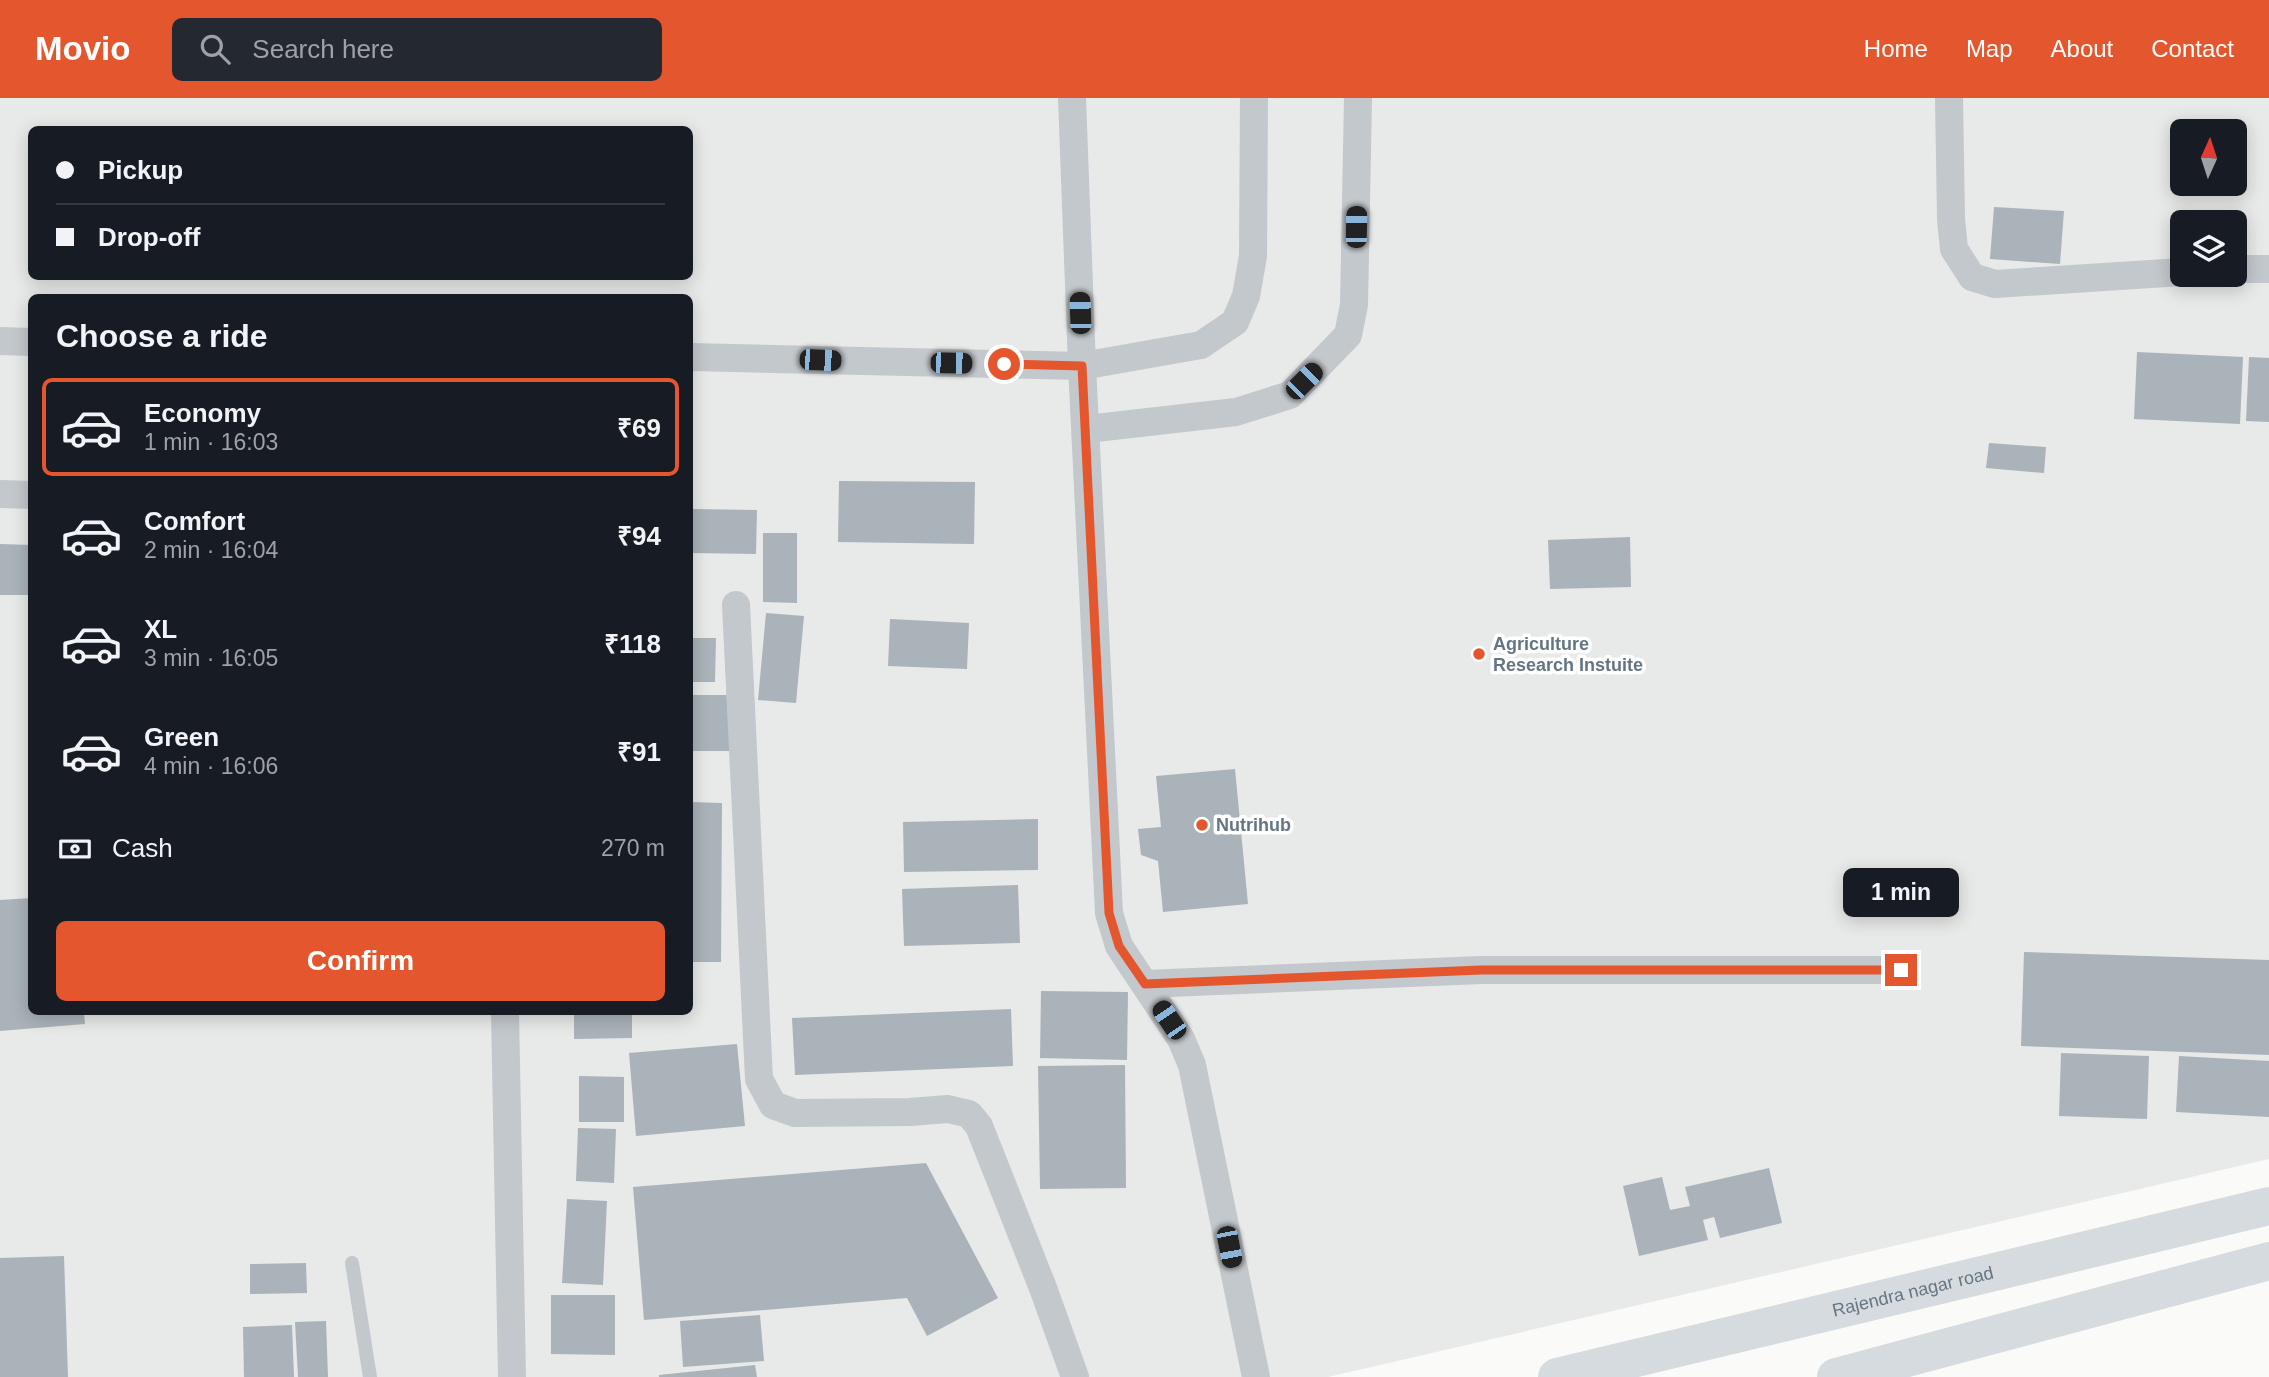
<!DOCTYPE html>
<meta charset="utf-8">
<style>
:root{--surface:#171b24;--page:#242831;--text:#f1f3f6;--muted:#9ea1a6;--line:#363941;--accent:#e4572e}
body{margin:0;font-family:Helvetica,sans-serif;background:var(--page);color:var(--text);height:100vh;display:flex;flex-direction:column;font-size:26px;white-space:nowrap}
*{box-sizing:border-box;margin:0}
p{font-size:23px;color:var(--muted)}
.icon{flex:none;width:38px;height:38px;fill:none;stroke:currentColor;stroke-width:2;stroke-linecap:round;stroke-linejoin:round}
.map{position:relative;flex:1;overflow:hidden}
.details{position:absolute;left:28px;top:196px;width:665px;height:721px;display:flex;flex-direction:column;background:var(--surface);border-radius:10px;box-shadow:0 4px 18px #0003}
.details>*{flex:none}
.guide{position:absolute;left:28px;top:28px;width:665px;height:154px;border-radius:10px;box-shadow:0 4px 18px #0003;display:grid;align-content:center;height:154px;padding:0 28px;background:var(--surface)}
.needle{width:46px;rotate:3deg}
.fabs{position:absolute;left:2170px;top:21px;display:grid;gap:14px}
.fabs a{display:grid;place-items:center;width:77px;height:77px;border-radius:10px;background:var(--surface);box-shadow:0 4px 18px #0003;font-size:35px}
.end{position:absolute;width:32px;height:32px;margin:-16px;border:9px solid #e4572e;background:#fff;box-shadow:0 0 0 4px #fff}
.from{border-radius:50%}
.bubble{position:absolute;height:49px;border-radius:10px;background:var(--surface);box-shadow:0 4px 18px #0003;font-size:23px;font-weight:800;line-height:49px;text-align:center}
.car{position:absolute;width:21px;height:42px;margin:-21px -10px;border-radius:9px;box-shadow:0 0 5px 2px #0007;background:linear-gradient(#222 24%,#8ab4d8 0 40%,#222 0 76%,#8ab4d8 0 86%,#222 0)}
.guide b{display:flex;align-items:center;gap:24px;height:66px;font-size:26px}
.guide b+b{border-top:2px solid var(--line)}
.guide i{width:18px;height:18px;background:var(--text)}
ul{padding:0;list-style:none}
li{display:flex;align-items:center;gap:21px;height:98px;margin:0 14px 10px;padding:0 14px;border:4px solid transparent;border-radius:10px}
li div{flex:1}
li b{display:block;font-size:26px}
li em{font-style:normal;font-weight:800}
li.on{border-color:var(--accent)}
li>.icon{width:63px;height:63px;stroke-width:1.5}
h2{padding:0 28px;font-size:32px;line-height:84px}
.pay{display:flex;align-items:center;gap:18px;height:77px;padding:0 28px;font-size:26px}
.pay p{margin-inline-start:auto}
.button{display:flex;gap:14px;margin-top:auto;padding:14px 28px}
.button a{flex:1;height:80px;border-radius:10px;background:var(--accent);color:#fff;font-size:28px;font-weight:800;line-height:80px;text-align:center}
header{display:flex;align-items:center;gap:42px;box-sizing:border-box;height:98px;padding:0 35px;background:var(--accent);color:#fff}
header strong{font-size:33px}
nav{display:flex;gap:38px;margin-inline-start:auto;font-size:24px}
.search{width:490px;height:63px;background:var(--page);display:flex;align-items:center;gap:18px;box-sizing:border-box;padding:0 24px;border-radius:10px;color:var(--muted);font-size:26px}
.map>svg:first-child{display:block}
.built{fill:#e8e9e9;fill-rule:evenodd}
.building{fill:#aab3b9}
.lines{fill:none;stroke-linecap:round;stroke-linejoin:round}
.service{stroke:#c3c8cc;stroke-width:14}
.minor{stroke:#c3c8cc;stroke-width:28}
.primary{stroke:#d6dbdf;stroke-width:38}
.route{stroke:#e4572e;stroke-width:9}
.poi-dot{fill:#e4572e;stroke:#fff;stroke-width:2.5}
.labels{text-anchor:middle;dominant-baseline:central;stroke-width:7;stroke-linejoin:round;paint-order:stroke}
.poi-label{font-size:18px;font-weight:bold;fill:#657683;stroke:#fff;text-anchor:start}
.street-label{font-size:18px;fill:#657683;stroke:#fff}
</style>
<header>
<strong>Movio</strong>
<div class="search"><svg class="icon" aria-label="search" viewBox="0 0 24 24"><circle cx="10" cy="10" r="6"/><path d="M15 15l6 6"/></svg>Search here</div>
<nav><a>Home</a><a>Map</a><a>About</a><a>Contact</a></nav>
</header>
<div class="map">
<svg width="2269" height="1279" viewBox="0 0 2269 1279">
<rect width="100%" height="100%" fill="#fafaf8"/>
<path class="built" d="M0 0H2269V1061L1328 1279H0ZM32 32H690V178H32ZM2182 33H2235V86H2182ZM2182 124H2235V177H2182ZM32 200H690V914H32Z"/>
<path class="building" d="M1994 109 2064 113 2060 166 1990 161Z
M2137 254 2243 259 2240 326 2134 321Z
M2249 259 2269 260V324L2246 323Z
M1989 345 2046 349 2044 375 1986 370Z
M839 383 975 384 974 446 838 444Z
M693 411 757 412 756 456 692 455Z
M763 435H797V505L763 504Z
M1630 439 1631 489 1550 491 1548 442Z
M0 446 32 447V497H0Z
M766 515 804 518 796 605 758 602Z
M890 521 969 525 967 571 888 568Z
M690 540H716L715 584H690Z
M690 597H739L738 653H690Z
M1235 671 1248 806 1163 814 1158 763 1141 757 1138 731 1161 729 1156 678Z
M690 704 722 705 721 864H690Z
M1038 721V772L904 774 903 724Z
M1018 787 1020 845 904 848 902 791Z
M32 800V914H84L85 926 0 933V802Z
M2024 854 2269 862V957L2021 948Z
M1041 893 1128 894 1127 962 1040 960Z
M1011 911 1013 968 795 977 792 920Z
M574 914H632V940L574 941Z
M737 946 745 1028 636 1038 629 955Z
M2061 955 2149 958 2147 1021 2059 1018Z
M2179 958 2269 963V1019L2176 1014Z
M1125 967 1126 1090 1040 1091 1038 968Z
M579 978 624 979V1024H579Z
M578 1030 616 1031 614 1085 576 1083Z
M926 1065 998 1200 927 1238 907 1200 644 1222 633 1089Z
M1769 1070 1782 1125 1720 1140 1714 1119 1703 1122 1708 1142 1639 1158 1623 1088 1662 1079 1670 1112 1690 1108 1685 1089Z
M567 1101 607 1103 603 1187 562 1185Z
M64 1158 68 1279H0V1160Z
M306 1165 307 1195 250 1196V1166Z
M551 1197H615V1257L551 1256Z
M760 1217 764 1263 683 1269 680 1223Z
M326 1223 328 1279H298L295 1224Z
M292 1227 294 1279H244L243 1229Z
M755 1267 757 1279H659V1277Z"/>
<g class="lines">
<path class="service" d="M352 1165 370 1279"/>
<path class="minor" d="M1072 0 1082 268 1109 815 1119 848 1181 941 1192 967 1256 1279
M1949 0 1951 121 1954 151 1972 179 1995 186 2182 174
M2235 171H2269
M0 243 32 244
M690 259 1082 268 1201 247 1235 224 1246 198 1253 158 1254 0
M1087 331 1236 314 1290 297 1348 237 1354 207 1358 0
M0 396 32 397
M736 507 759 981 773 1007 795 1015 910 1014 948 1011 969 1016 979 1028 1043 1190 1075 1279
M1145 886 1481 872H1901
M505 914 512 1279"/>
<g class="primary">
<path id="s1" d="M1557 1279 2269 1108"/>
<path d="M1836 1279 2269 1163"/>
</g>
</g>
<g class="lines">
<path class="route" d="M1004 266 1082 268 1109 815 1119 848 1145 886 1481 872H1901"/>
</g>
<g class="poi-dot">
<circle cx="1479" cy="556" r="7"/>
<circle cx="1202" cy="727" r="7"/>
</g>
<g class="labels">
<g class="poi-label">
<text x="1493" y="546">Agriculture<tspan x="1493" dy="21">Research Instuite</tspan></text>
<text x="1216" y="727">Nutrihub</text>
</g>
<g class="street-label">
<text stroke="none"><textPath href="#s1" startOffset="366">Rajendra nagar road</textPath></text>
</g>
</g>
</svg>
<div class="fabs">
<a><svg class="needle" viewBox="-14 -14 28 28"><path d="M0-13l5 13h-10z" fill="#e53935"/><path d="M0 13l5-13h-10z" fill="#9ea1a6"/></svg></a>
<a><svg class="icon" aria-label="layers" viewBox="0 0 24 24"><path d="M12 4l9 5-9 5-9-5zM3 14l9 5 9-5"/></svg></a>
</div>
<i class="end from" style="left:1004px;top:266px"></i>
<i class="end" style="left:1901px;top:872px"></i>
<div class="bubble" style="left:1843px;top:770px;width:116px">1 min</div>
<i class="car" style="left:1356px;top:129px;rotate:1deg"></i>
<i class="car" style="left:1080px;top:215px;rotate:358deg"></i>
<i class="car" style="left:820px;top:262px;rotate:92deg"></i>
<i class="car" style="left:951px;top:265px;rotate:91deg"></i>
<i class="car" style="left:1304px;top:283px;rotate:45deg"></i>
<i class="car" style="left:1169px;top:922px;rotate:326deg"></i>
<i class="car" style="left:1229px;top:1149px;rotate:169deg"></i>
<div class="guide">
<b><i class="from"></i>Pickup</b>
<b><i></i>Drop-off</b>
</div>
<section class="details">
<h2>Choose a ride</h2>
<ul>
<li class="on"><svg class="icon" aria-label="car" viewBox="0 0 24 24"><path d="M5 17H2v-5l4-1 3-4h7l3 4 3 1v5h-3M9 17h6M6 11h13"/><circle cx="7" cy="17" r="2"/><circle cx="17" cy="17" r="2"/></svg><div><b>Economy</b><p>1 min · 16:03</p></div><em>₹69</em></li>
<li><svg class="icon" aria-label="car" viewBox="0 0 24 24"><path d="M5 17H2v-5l4-1 3-4h7l3 4 3 1v5h-3M9 17h6M6 11h13"/><circle cx="7" cy="17" r="2"/><circle cx="17" cy="17" r="2"/></svg><div><b>Comfort</b><p>2 min · 16:04</p></div><em>₹94</em></li>
<li><svg class="icon" aria-label="car" viewBox="0 0 24 24"><path d="M5 17H2v-5l4-1 3-4h7l3 4 3 1v5h-3M9 17h6M6 11h13"/><circle cx="7" cy="17" r="2"/><circle cx="17" cy="17" r="2"/></svg><div><b>XL</b><p>3 min · 16:05</p></div><em>₹118</em></li>
<li><svg class="icon" aria-label="car" viewBox="0 0 24 24"><path d="M5 17H2v-5l4-1 3-4h7l3 4 3 1v5h-3M9 17h6M6 11h13"/><circle cx="7" cy="17" r="2"/><circle cx="17" cy="17" r="2"/></svg><div><b>Green</b><p>4 min · 16:06</p></div><em>₹91</em></li>
</ul>
<div class="pay"><svg class="icon" aria-label="cash" viewBox="0 0 24 24"><path d="M3 7h18v10H3z"/><circle cx="12" cy="12" r="2"/></svg>Cash<p>270 m</p></div>
<div class="button"><a>Confirm</a></div>
</section>
</div>
